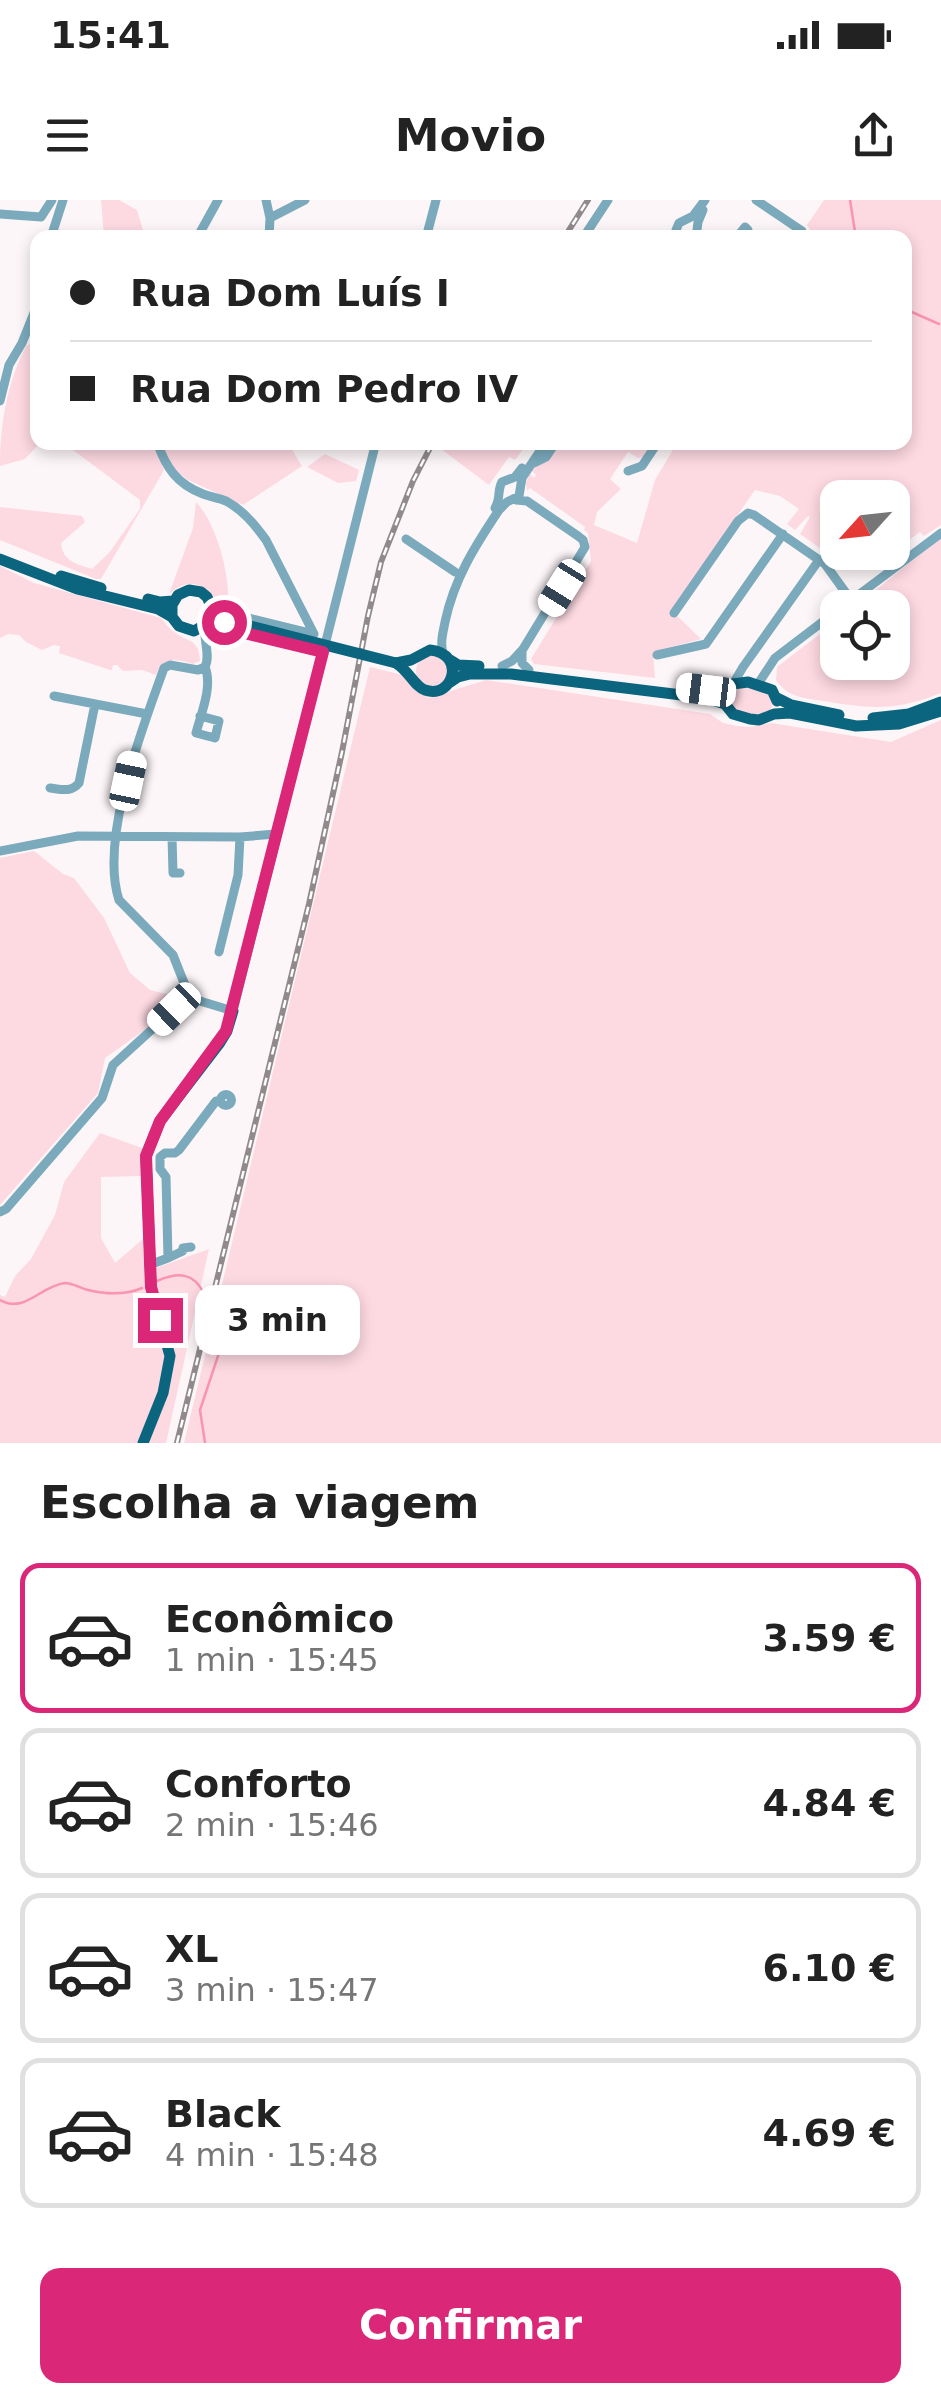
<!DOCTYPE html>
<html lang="pt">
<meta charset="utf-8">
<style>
:root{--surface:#fff;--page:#f2f2f2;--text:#222;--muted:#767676;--line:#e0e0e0;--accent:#db2777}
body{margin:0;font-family:"DejaVu Sans",sans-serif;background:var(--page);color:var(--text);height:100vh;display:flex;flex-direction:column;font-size:38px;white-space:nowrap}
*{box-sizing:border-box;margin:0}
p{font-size:32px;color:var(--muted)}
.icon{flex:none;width:55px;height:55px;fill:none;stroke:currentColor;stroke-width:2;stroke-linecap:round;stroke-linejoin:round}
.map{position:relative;height:1243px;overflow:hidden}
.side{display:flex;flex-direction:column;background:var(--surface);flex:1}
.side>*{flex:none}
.guide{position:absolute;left:30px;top:30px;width:882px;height:220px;border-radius:20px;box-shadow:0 5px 15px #0003;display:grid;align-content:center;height:220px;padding:0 40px;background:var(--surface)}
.needle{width:65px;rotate:243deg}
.controls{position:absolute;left:820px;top:280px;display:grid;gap:20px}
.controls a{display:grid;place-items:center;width:90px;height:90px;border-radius:20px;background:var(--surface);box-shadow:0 5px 15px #0003;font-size:50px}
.end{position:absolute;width:45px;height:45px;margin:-22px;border:12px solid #db2777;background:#fff;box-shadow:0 0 0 5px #fff}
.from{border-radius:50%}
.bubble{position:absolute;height:70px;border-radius:20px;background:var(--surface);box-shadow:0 5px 15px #0003;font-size:32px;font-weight:600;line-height:70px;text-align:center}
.car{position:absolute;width:30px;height:60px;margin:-30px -15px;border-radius:12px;box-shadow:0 0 8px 2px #0007;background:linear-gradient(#fff 24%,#345 0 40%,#fff 0 76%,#345 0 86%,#fff 0)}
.guide b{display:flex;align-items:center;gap:35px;height:95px;font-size:38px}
.guide b+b{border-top:2px solid var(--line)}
.guide i{width:25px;height:25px;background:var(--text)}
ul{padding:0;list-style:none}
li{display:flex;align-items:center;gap:30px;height:150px;margin:0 20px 15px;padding:0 20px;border:5px solid var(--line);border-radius:20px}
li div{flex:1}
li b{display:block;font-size:38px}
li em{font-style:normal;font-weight:600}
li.active{border-color:var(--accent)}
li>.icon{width:90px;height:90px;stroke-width:1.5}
h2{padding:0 40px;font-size:45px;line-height:120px}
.cta{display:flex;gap:20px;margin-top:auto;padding:20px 40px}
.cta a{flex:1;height:115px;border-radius:20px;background:var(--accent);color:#fff;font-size:40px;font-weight:600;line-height:115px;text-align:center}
.status{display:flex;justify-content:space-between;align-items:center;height:70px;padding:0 50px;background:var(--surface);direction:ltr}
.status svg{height:28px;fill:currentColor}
header{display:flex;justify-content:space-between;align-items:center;height:130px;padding:0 40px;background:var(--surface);font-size:45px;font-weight:600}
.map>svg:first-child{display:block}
.green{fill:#fdd9e2}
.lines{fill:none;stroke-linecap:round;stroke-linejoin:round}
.stream{stroke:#f994b3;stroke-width:2.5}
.minor{stroke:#7baabc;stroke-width:9}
.major{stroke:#0b657f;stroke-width:11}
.rail-casing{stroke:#908a8c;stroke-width:6}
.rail{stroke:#fff;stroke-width:2.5;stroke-dasharray:8;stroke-linecap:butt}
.major-bridge{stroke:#0b657f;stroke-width:11}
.route{stroke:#db2777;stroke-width:12}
</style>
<div class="status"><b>15:41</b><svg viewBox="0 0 49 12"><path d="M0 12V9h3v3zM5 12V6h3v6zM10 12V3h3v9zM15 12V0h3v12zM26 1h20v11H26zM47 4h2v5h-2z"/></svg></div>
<header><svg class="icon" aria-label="menu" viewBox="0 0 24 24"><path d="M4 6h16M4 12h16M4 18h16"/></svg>Movio<svg class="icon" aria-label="share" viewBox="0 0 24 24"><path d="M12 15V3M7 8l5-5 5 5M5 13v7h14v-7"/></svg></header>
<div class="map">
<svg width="941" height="1243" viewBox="0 0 941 1243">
<rect width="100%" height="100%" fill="#fdf6f8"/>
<path class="green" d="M101 0H119L137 10 145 37H104Z
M824 0H941V325L924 336 920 332 905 343 893 327 892 298H838V352L846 353 838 358 836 355 831 356 800 334 810 317 808 316 795 330 787 324 799 309 780 296 755 290 672 411 701 439 653 452 655 478 534 464 531 459 591 361 588 333 584 330 585 327 530 288 527 291 526 282 530 274 534 278 536 275 532 271 534 267 560 243H647L644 246 648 250 644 257 638 258 628 252 610 279 621 289 597 312 594 325 637 343 655 280 677 243 905 242V38L806 37 811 31 807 25Z
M37 141 38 242 154 243 164 270 101 379H96L0 340V307L82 316 85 322 61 343C63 362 77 364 92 369L109 353 140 309V300L69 247 39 244 25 259 0 266C0 224 7 183 26 146Z
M440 242H527L528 243 515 260 509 257 489 285 437 246Z
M160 243H288L302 266 243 305 188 280 172 268Z
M325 254 359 270 356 281 338 283 307 267Z
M196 302C218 325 231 379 228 410 205 394 199 370 169 394L193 328Z
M941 337V493C896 511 871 509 824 501 805 498 788 498 776 480L777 467 837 421 838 462H892V408L855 407Z
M0 366 34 383 161 418C165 422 168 428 173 431 187 443 199 437 200 461L193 464C176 459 163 456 156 475L142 470 123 471 117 465H113L112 470H110L59 453 60 446 54 445 42 450 26 442 19 435 8 434 0 438Z
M416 471a16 16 0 1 1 32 0a16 16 0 1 1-32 0Z
M370 467 403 475 428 498 486 480 710 514 723 523 737 526 750 527 771 523 891 542 941 520V1243H184Z
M747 487 768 493 773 504 770 511C756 517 740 515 729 504V497L734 489Z
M34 651 63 674 74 678 104 718 130 773 150 790 179 797 168 805 146 829 105 858 98 893 0 1005V658Z
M100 933 142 948 141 976 101 977V1038L115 1063 143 1039 145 1072 209 1049 166 1243H0V1095L5 1097 15 1076 31 1059 55 1015 64 982Z"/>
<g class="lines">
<path class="stream" d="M850 0 856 38
M905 109 939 124
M157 1081C178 1072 194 1072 204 1094
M0 1100C25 1114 40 1086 65 1083 73 1083 80 1088 88 1090 105 1094 126 1095 142 1088
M205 1243 200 1210 220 1150 215 1117"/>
<path class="minor" d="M266 0 270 18 269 38
M756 0 802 31
M0 14 41 17
M41 17 52 0
M270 18 305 0
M54 38 53 31 63 0
M197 38 218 0
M426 38 436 0
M583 38 608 0
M676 38V30L679 23 693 16 705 0
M696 38 698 22 703 10
M736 38 745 27 748 30 747 38
M0 201 9 165 22 143 38 103
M157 242C166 268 177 284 203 294 211 297 219 298 226 301 243 310 255 325 266 340L314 434
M534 263 546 257 556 242
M628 271 642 266 658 242
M495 308C501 299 497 290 502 282L515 277 522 268
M406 339 455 372
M841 408 941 333
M674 413 738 321 748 313 754 315 825 364 851 400
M232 414 314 434
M214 423 223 427 323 452
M522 451V463L529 470
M443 453C440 442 443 433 445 422 454 379 475 346 499 310L507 302 519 296 522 278 546 242
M657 455 706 444 783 334
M502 466 512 461 523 449 585 347 583 340 578 336 527 301 516 300
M733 484 743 467 819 360
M758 484 775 458 838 410
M54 496 147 514
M200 516 219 521 215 538 196 533C201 514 213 486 205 467
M50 588C60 589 71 593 79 583L95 504
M172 637 173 673H180
M0 651 78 636 240 637 276 634
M219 752 238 675 240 637
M190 798 233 811 376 242
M190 798 173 755 119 700C99 638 143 527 164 468L170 465 198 470 205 467C211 456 203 440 205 426
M220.5 900a5.5 5.5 0 1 1 11 0a5.5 5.5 0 1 1-11 0Z
M0 1012 6 1009 102 898 113 865 182 802 190 798
M168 1058 183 1051V1048L191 1047
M149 1065 168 1058 166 977 160 969V957L165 953H175L179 950 216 901 220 900"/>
<path class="major" d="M0 359 77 389 158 409 172 417
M61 376 101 388
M148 399 160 402 173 401
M212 408 208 423 194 431 179 426 172 417V405L178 395 189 390 201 392 207 397 212 408 243 424
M430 450C467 454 453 500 425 490 415 487 409 471 396 463L411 460Z
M450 460 458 465 479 466
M449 483 458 477 470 474H511L706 498 725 504 733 514 750 519 759 520 774 514 790 513 856 526 899 524 941 511
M691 489H728
M725 495 733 484 748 482 772 490 777 501
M777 498 791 505 839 515
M873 518 909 514 941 502
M143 1243 163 1193 170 1156 151 1087 146 956 160 921 219 844 227 831 233 811"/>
<defs>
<path id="rail" d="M564 38 588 0
M177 1243 309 704 342 552 368 416 381 362 413 281 433 242"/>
</defs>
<use href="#rail" class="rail-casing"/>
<use href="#rail" class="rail"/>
<path class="major-bridge" d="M250 426 396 463"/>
</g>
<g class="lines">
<path class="route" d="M160 1120 151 1087 146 956 160 921 226 831 323 452 224 428 214 423H208L212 408 243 424 224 422"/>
</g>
</svg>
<div class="controls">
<a><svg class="needle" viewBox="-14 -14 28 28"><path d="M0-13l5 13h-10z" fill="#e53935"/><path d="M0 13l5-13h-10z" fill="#767676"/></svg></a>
<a><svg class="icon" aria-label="locate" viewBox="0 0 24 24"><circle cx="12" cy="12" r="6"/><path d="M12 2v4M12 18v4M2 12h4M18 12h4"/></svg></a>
</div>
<i class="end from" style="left:224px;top:422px"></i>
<i class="end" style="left:160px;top:1120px"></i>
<div class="bubble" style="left:195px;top:1085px;width:165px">3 min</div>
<i class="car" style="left:562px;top:388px;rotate:212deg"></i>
<i class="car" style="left:706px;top:490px;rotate:277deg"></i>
<i class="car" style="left:128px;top:581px;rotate:12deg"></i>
<i class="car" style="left:174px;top:809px;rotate:226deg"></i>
<div class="guide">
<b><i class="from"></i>Rua Dom Luís I</b>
<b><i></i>Rua Dom Pedro IV</b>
</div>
</div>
<section class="side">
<h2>Escolha a viagem</h2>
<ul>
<li class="active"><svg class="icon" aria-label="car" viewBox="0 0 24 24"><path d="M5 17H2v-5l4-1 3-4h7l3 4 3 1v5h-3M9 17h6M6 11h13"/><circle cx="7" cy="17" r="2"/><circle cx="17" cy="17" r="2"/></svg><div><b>Econômico</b><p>1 min · 15:45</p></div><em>3.59 €</em></li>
<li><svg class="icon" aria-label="car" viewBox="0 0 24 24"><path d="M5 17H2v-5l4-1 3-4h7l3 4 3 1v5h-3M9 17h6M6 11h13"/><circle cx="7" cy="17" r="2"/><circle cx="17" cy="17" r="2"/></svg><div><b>Conforto</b><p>2 min · 15:46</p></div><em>4.84 €</em></li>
<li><svg class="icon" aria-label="car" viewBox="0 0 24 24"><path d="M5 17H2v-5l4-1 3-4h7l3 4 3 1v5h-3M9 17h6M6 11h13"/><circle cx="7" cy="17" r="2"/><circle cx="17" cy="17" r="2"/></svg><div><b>XL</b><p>3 min · 15:47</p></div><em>6.10 €</em></li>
<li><svg class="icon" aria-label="car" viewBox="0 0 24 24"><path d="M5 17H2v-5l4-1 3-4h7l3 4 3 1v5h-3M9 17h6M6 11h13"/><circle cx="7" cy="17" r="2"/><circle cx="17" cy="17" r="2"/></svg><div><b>Black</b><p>4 min · 15:48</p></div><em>4.69 €</em></li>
</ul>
<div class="cta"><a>Confirmar</a></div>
</section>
